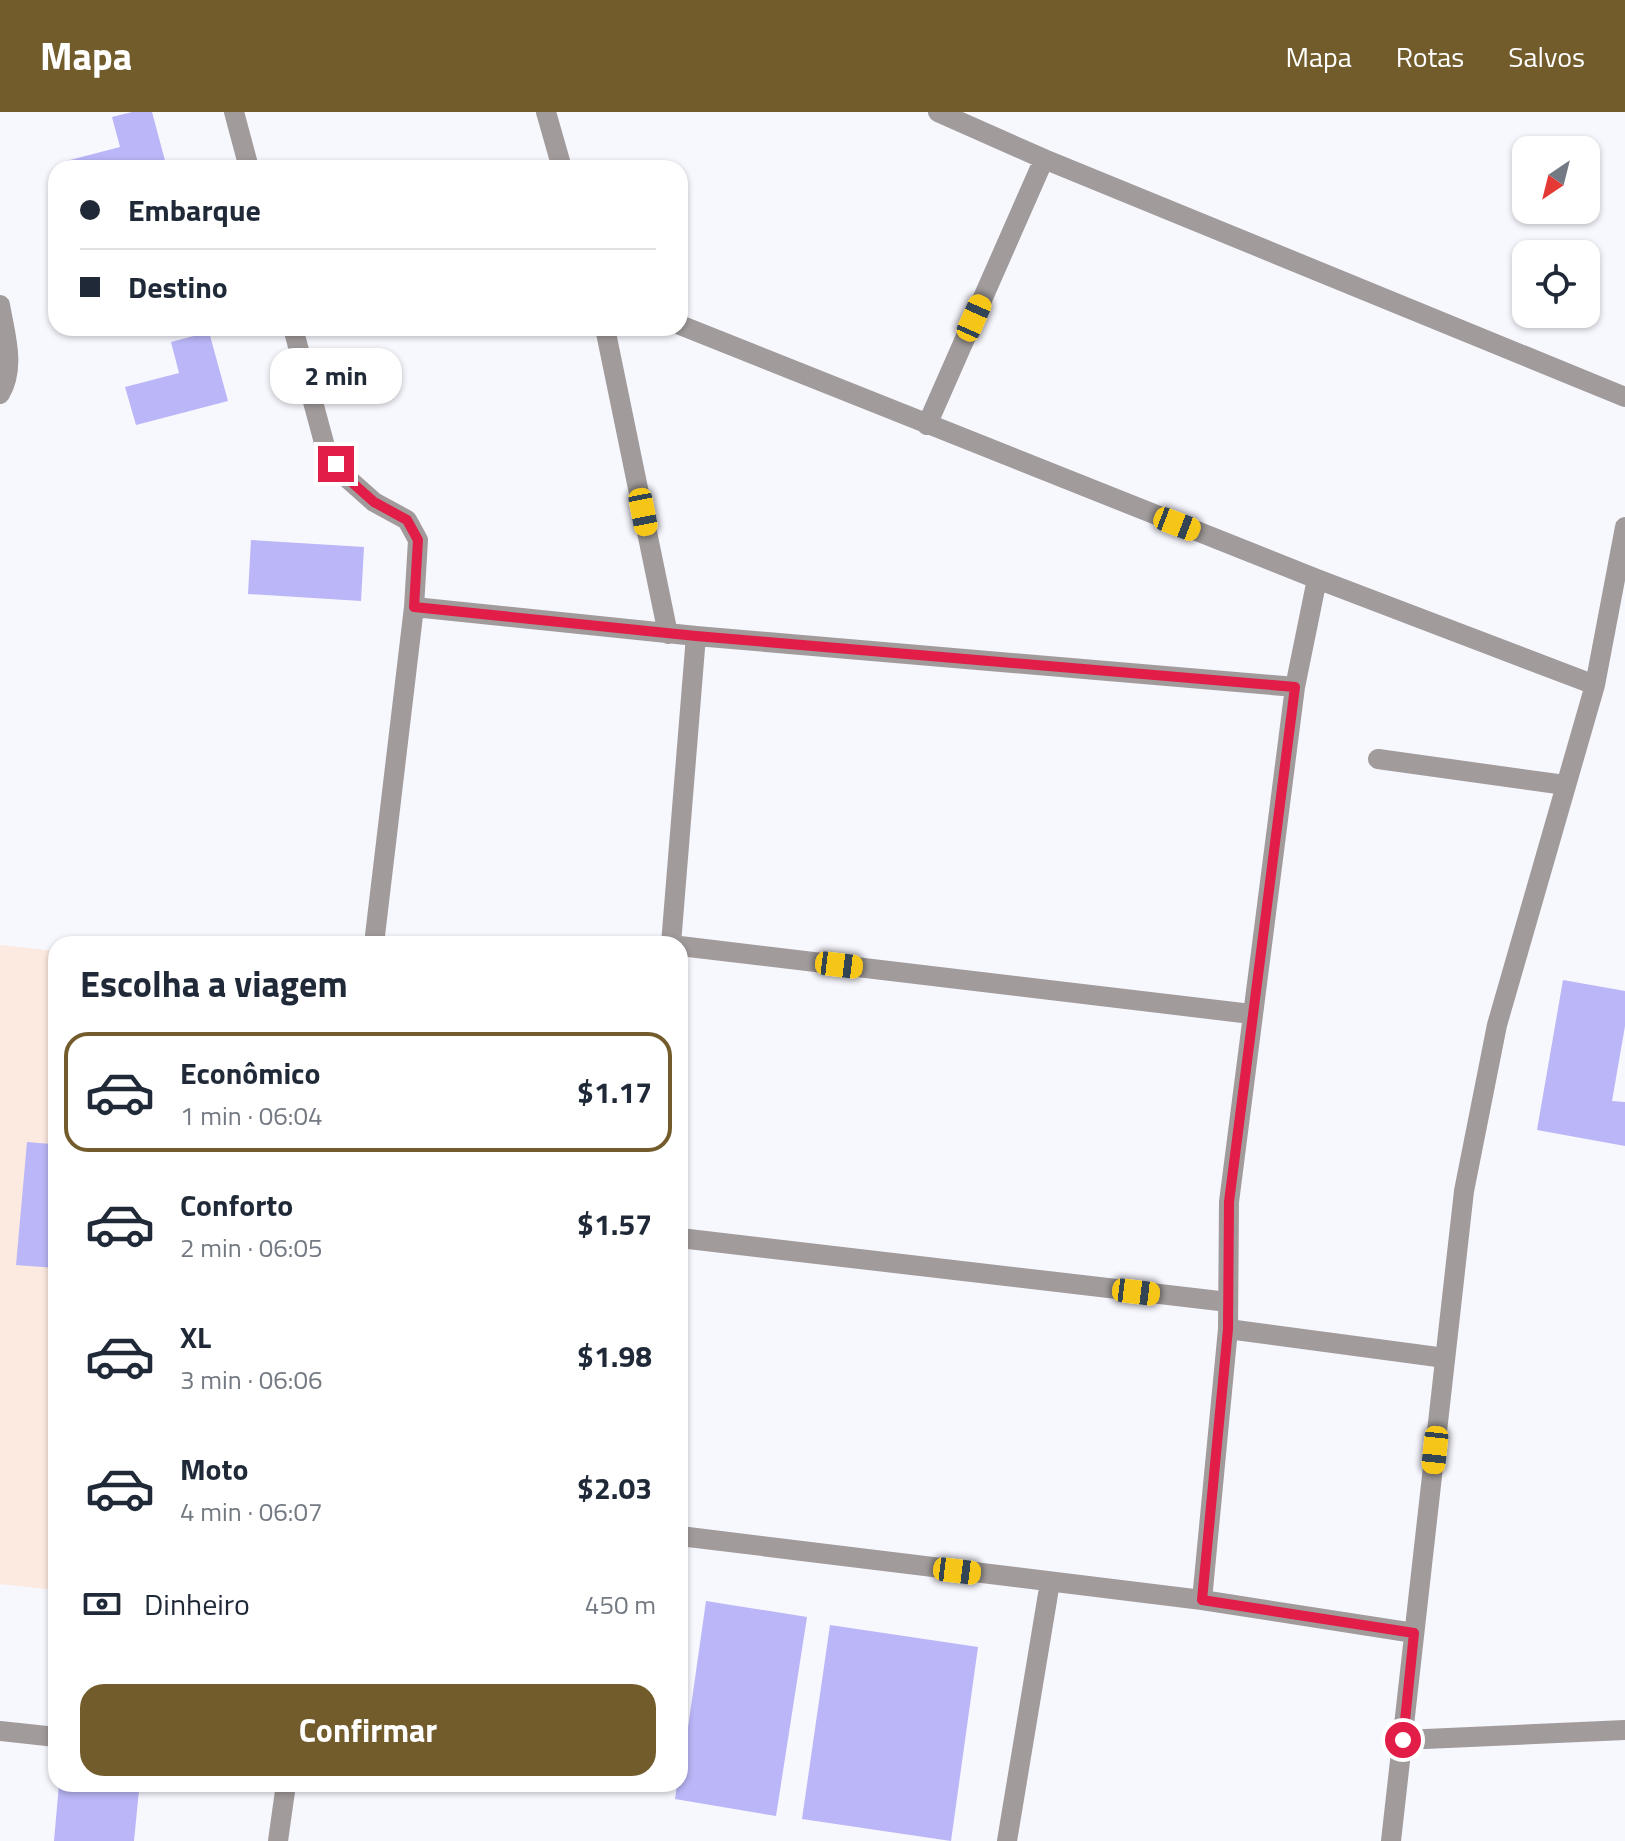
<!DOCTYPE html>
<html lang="pt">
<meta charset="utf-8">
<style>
:root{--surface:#fff;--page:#f6f6f7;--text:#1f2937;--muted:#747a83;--line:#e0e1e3;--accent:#725c2b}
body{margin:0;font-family:"Titillium Web",sans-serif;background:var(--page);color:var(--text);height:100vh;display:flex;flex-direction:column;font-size:30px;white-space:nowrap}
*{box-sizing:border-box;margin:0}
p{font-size:26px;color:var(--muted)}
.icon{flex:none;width:44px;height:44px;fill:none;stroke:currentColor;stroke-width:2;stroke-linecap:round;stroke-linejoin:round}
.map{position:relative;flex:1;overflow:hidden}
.side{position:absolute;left:48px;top:824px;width:640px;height:856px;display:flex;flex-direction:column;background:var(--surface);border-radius:24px;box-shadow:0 2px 6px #0004}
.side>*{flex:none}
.hud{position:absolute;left:48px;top:48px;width:640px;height:176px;border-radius:24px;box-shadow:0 2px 6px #0004;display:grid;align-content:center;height:176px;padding:0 32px;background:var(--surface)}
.needle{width:52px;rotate:215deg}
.buttons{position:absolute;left:1512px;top:24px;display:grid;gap:16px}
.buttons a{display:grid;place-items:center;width:88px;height:88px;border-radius:16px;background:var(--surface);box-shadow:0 2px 6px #0004;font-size:40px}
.end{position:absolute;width:36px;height:36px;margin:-18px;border:10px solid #e11d48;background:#fff;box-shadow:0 0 0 4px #fff}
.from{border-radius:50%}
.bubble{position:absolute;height:56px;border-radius:24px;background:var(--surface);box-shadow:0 2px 6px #0004;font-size:26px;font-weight:700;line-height:56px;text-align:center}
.car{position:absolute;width:24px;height:48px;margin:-24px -12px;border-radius:10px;box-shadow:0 0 6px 2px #0007;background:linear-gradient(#f5c518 24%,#345 0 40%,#f5c518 0 76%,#345 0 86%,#f5c518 0)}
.hud b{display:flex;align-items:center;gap:28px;height:76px;font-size:30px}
.hud b+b{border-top:2px solid var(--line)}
.hud i{width:20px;height:20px;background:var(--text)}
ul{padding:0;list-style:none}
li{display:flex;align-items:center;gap:24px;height:120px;margin:0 16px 12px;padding:0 16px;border:4px solid transparent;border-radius:24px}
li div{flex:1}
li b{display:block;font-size:30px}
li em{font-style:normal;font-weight:700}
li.selected{border-color:var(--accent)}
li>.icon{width:72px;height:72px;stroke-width:1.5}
h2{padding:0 32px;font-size:36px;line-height:96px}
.pay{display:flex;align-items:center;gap:20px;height:88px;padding:0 32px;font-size:30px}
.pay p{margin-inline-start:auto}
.primary-button{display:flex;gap:16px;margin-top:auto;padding:16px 32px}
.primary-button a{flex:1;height:92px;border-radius:24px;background:var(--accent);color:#fff;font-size:32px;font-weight:700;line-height:92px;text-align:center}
header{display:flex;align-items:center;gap:48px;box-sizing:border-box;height:112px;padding:0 40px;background:var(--accent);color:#fff}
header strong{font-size:38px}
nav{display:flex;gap:44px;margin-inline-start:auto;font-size:28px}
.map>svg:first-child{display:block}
.industrial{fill:#fceae0}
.building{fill:#bab6f7}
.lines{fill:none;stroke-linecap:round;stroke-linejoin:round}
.minor{stroke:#a19b9b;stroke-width:20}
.route{stroke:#e11d48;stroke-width:10}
</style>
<header>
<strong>Mapa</strong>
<nav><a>Mapa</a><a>Rotas</a><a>Salvos</a></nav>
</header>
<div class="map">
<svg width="1625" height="1729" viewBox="0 0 1625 1729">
<rect width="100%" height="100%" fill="#f7f7fe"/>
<path class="industrial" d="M0 833 56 839V1478L0 1472Z"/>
<path class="building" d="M132 0H152L167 56H68L66 49 120 35 112 5Z
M209 220 228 289 136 313 125 275 179 261 171 230Z
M251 428 364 435 361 489 248 482Z
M1563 868 1625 879V914L1612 989 1625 990V1034L1537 1018Z
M52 1019H56V1156L16 1153 27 1030 51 1032Z
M706 1489 807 1505 776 1704 675 1687 677 1672H680Z
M830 1513 978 1535 951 1729 802 1707Z
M59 1672 139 1678 134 1729H54Z"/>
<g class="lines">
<path class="minor" d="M234 0 249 56
M546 0 562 56
M938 0 1044 47 1625 285
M0 193C5 222 16 255 0 282
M680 213 1317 467 1595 573
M293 216 326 338 347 366 374 390 407 408 418 428 414 495 374 832
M605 216 668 522
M927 313 1044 47
M414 495 696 524 1295 575
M1378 647 1565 673
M671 832 696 524
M680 834 1251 902
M680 1126 1228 1190
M1228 1217 1445 1246
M680 1424 1202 1488 1414 1521
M1202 1488 1228 1217 1229 1090 1295 575 1317 467
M0 1619 56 1625
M1403 1628 1625 1618
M278 1729 286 1672
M1007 1729 1050 1470
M1391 1729 1464 1079 1497 913 1595 573 1625 415"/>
</g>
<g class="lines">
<path class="route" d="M336 352 347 366 374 390 407 408 418 428 414 495 696 524 1295 575 1229 1090 1228 1217 1202 1488 1414 1521 1403 1628"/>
</g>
</svg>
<div class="buttons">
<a><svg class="needle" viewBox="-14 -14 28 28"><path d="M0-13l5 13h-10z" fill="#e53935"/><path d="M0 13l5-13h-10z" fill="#747a83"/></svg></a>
<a><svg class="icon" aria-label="locate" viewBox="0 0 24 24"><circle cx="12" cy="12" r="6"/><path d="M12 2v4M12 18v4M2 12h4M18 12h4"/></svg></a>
</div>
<i class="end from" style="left:1403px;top:1628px"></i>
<i class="end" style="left:336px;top:352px"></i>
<div class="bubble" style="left:270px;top:236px;width:132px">2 min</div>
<i class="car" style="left:974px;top:206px;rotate:24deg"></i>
<i class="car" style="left:643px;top:400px;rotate:169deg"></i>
<i class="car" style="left:1177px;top:412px;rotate:111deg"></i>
<i class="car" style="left:839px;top:853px;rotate:97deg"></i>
<i class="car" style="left:1136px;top:1180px;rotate:97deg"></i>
<i class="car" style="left:1435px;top:1338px;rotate:186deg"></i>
<i class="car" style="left:957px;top:1459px;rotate:97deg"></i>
<div class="hud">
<b><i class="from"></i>Embarque</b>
<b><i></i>Destino</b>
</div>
<section class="side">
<h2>Escolha a viagem</h2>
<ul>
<li class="selected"><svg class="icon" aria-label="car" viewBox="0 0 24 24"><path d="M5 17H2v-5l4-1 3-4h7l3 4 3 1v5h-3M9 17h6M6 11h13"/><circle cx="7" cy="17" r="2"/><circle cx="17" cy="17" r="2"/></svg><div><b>Econômico</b><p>1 min · 06:04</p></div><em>$1.17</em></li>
<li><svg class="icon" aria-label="car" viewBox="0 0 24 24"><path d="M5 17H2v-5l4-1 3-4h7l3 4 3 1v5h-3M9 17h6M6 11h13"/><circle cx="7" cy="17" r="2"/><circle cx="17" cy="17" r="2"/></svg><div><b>Conforto</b><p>2 min · 06:05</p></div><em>$1.57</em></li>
<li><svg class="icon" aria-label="car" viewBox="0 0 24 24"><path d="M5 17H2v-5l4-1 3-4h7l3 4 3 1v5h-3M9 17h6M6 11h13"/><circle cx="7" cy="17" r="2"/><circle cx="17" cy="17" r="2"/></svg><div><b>XL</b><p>3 min · 06:06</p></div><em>$1.98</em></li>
<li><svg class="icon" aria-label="car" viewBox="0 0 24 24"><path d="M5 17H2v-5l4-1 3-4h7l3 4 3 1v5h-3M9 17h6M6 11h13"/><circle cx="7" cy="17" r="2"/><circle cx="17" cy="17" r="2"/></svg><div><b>Moto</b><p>4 min · 06:07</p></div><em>$2.03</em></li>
</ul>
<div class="pay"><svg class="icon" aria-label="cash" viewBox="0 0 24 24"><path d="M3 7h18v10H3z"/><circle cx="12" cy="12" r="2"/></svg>Dinheiro<p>450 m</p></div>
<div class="primary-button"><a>Confirmar</a></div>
</section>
</div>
